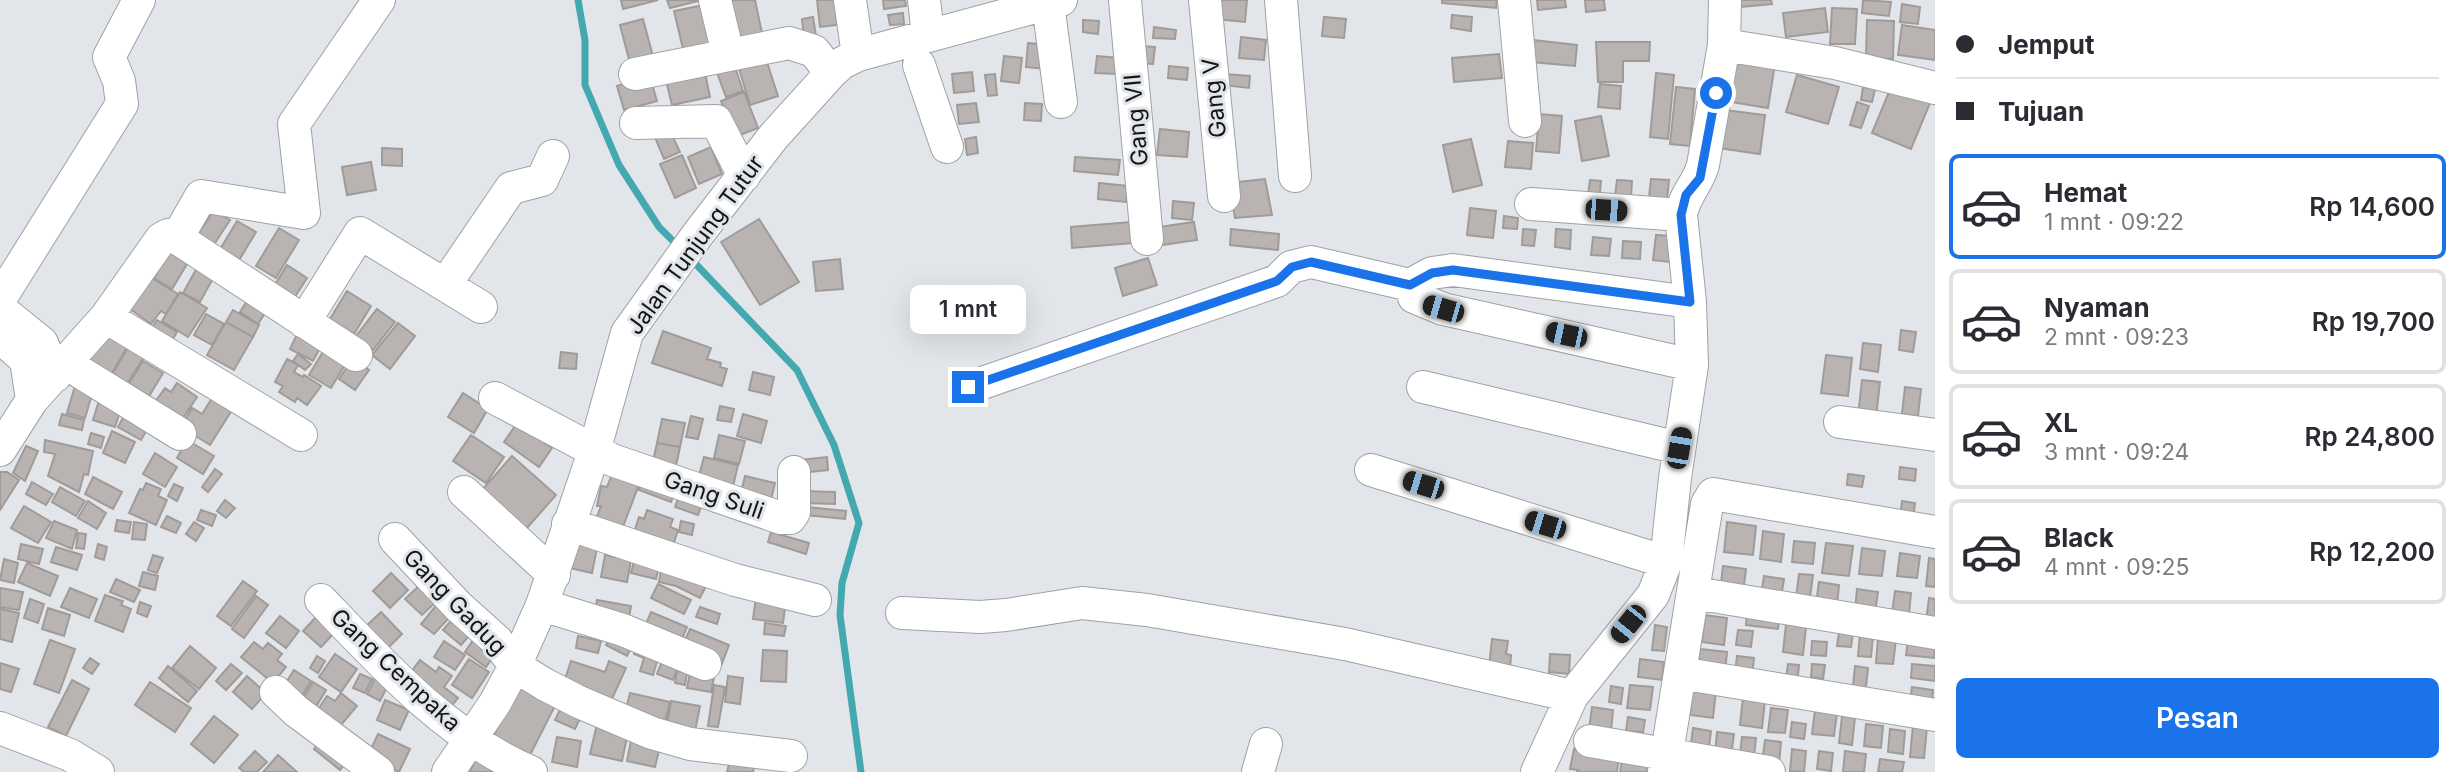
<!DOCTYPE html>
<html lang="id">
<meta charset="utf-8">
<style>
:root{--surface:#fff;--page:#f7f7f7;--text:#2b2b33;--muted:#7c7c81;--line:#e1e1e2;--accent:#1a73e8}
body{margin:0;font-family:Inter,sans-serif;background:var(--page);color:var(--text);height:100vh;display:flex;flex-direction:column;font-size:26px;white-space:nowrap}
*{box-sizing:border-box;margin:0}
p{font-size:23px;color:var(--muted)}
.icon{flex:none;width:38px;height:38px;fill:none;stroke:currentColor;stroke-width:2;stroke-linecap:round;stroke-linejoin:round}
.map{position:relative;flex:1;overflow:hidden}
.details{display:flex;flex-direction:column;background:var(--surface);width:525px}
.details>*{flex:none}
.banner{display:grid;align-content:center;height:154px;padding:0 21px;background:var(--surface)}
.end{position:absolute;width:32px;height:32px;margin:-16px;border:9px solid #1a73e8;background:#fff;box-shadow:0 0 0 4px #fff}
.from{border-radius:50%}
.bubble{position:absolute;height:49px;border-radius:10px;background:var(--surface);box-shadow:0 7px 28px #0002;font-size:23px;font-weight:600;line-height:49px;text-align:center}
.car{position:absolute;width:21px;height:42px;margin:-21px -10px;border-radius:9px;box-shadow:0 0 5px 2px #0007;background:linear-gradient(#222 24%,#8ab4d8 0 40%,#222 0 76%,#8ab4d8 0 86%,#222 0)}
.banner b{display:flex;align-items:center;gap:24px;height:66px;font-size:26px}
.banner b+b{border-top:2px solid var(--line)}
.banner i{width:18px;height:18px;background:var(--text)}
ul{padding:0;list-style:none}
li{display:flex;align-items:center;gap:21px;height:105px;margin:0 14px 10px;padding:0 7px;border:4px solid var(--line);border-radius:10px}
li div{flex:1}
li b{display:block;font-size:26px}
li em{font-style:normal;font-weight:600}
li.current{border-color:var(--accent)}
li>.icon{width:63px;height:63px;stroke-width:1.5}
.button{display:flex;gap:14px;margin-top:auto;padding:14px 21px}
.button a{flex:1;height:80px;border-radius:10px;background:var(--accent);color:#fff;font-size:28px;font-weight:600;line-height:80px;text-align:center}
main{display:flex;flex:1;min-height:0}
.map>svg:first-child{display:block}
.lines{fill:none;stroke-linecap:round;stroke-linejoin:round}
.stream{stroke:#43a8af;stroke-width:7}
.building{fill:#b9b4b2;stroke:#a09b99;stroke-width:2}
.minor-casing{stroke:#9ea2a5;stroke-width:34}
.minor{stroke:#fff;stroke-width:32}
.route{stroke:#1a73e8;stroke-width:9}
.labels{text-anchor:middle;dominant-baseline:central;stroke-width:6;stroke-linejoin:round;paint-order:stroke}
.street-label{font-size:23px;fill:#141517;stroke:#e2e6ea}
</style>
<main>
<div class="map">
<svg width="1935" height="772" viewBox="0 0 1935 772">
<rect width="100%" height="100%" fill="#e2e6ea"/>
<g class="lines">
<path class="stream" d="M578 0 585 40V85L619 165 659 227 679 247
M690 258 797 370 834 445 859 523 842 583 840 615 861 772"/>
</g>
<path class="building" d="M621 0H658L623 9Z
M667 0H702L670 8Z
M734 0H755L762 33 733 40 725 2Z
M817 0H842L845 24 820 27Z
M883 0H905L906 6 884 9Z
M1218 0H1247L1245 22 1216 19Z
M1442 0H1497L1496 8 1442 3Z
M1537 0H1565L1566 7 1538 10Z
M1585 0H1604L1605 10 1586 12Z
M1740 0H1771L1772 4 1741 7Z
M1863 0 1891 2 1889 16 1862 13Z
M1902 4 1920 7 1918 24 1900 22Z
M704 5 714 46 684 53 674 11Z
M1825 8 1828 32 1786 37 1783 13Z
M1832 8 1857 9 1855 44H1830Z
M903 13 904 24 890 25 888 15Z
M1452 15 1472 17 1471 31 1451 28Z
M813 17 816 36 804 38 802 19Z
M1324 17 1346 19 1344 38 1322 36Z
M643 19 654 60 631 67 620 25Z
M1083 20 1099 21 1098 34 1083 32Z
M1867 20 1894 21 1893 59 1866 58Z
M1902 25 1935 30V60L1898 55Z
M1154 27 1176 30 1175 39 1153 38Z
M1241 37 1266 40 1264 60 1239 58Z
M1533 40 1577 45 1575 66 1531 62Z
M1596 42H1650L1649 61H1623V82H1598Z
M1028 43 1048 45 1046 69 1026 67Z
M1140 46 1155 47 1153 64 1139 63Z
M764 53 778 96 750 105 737 62Z
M1499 54 1502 78 1454 82 1452 58Z
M1004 56 1022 58 1019 83 1001 81Z
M1097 56 1118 58 1117 74 1095 73Z
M1727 56 1775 64 1768 108 1719 100Z
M733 61 743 91 726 97 715 67Z
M1169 66 1188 68 1187 80 1168 78Z
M704 68 710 97 672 105 665 76Z
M972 72 974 91 954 93 952 74Z
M1656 73 1674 75 1668 139 1650 137Z
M995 74 997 95 988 96 985 75Z
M1225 74 1250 76 1249 88 1223 85Z
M1797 75 1839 87 1828 124 1786 112Z
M650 77 657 101 624 110 617 86Z
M1600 84 1621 86 1620 109 1598 107Z
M1676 87 1695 89 1690 146 1670 144Z
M1863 87 1875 89 1872 102 1861 100Z
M1891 87 1930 103 1911 149 1872 133Z
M744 92 758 128 735 137 721 101Z
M1857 102 1869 106 1861 128 1850 125Z
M976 103 979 122 959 124 957 105Z
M1025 103 1042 104 1041 121 1024 120Z
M1717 109 1765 115 1760 154 1711 147Z
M1539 114 1562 116 1559 153 1536 151Z
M1601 116 1609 156 1582 161 1575 121Z
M669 129 680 152 664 159 654 135Z
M1160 129 1189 132 1187 157 1157 155Z
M976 137 978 153 967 155 965 139Z
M1471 139 1482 185 1453 192 1443 145Z
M1508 141 1533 143 1531 169 1505 167Z
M711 147 722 174 699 184 688 157Z
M382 148 402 149V166L382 165Z
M682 155 696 188 675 198 660 164Z
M1075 157 1120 160 1118 175 1074 171Z
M371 162 376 190 347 195 342 167Z
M1265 179 1272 215 1235 218 1229 183Z
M1651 179 1669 180 1667 199 1649 197Z
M1590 180 1601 181 1599 204 1587 202Z
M1617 180 1632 181 1631 197 1615 196Z
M1099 183 1128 186 1126 202 1098 199Z
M1173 201 1194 203 1192 220 1172 218Z
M1470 208 1496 211 1493 238 1467 235Z
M214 210 230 220 211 249 195 239Z
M1504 216 1518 218 1517 229 1503 228Z
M759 219 799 282 760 305 721 242Z
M237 221 256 232 238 262 219 251Z
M1131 222 1133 243 1072 248 1071 227Z
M1194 222 1197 240 1155 246 1152 228Z
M279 228 299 240 276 278 256 266Z
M1231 229 1279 234 1278 250 1230 245Z
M1523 229 1536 230 1534 246 1522 245Z
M1556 229 1571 230 1570 249 1555 247Z
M1656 235 1672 236 1670 262 1653 260Z
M1593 237 1611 239 1609 256 1591 255Z
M1623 241 1641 242 1640 259 1622 258Z
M172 249 190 259 172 289 154 278Z
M1148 258 1157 285 1123 296 1115 268Z
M840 259 843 289 816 291 813 262Z
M199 264 216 273 200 302 183 293Z
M287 265 307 278 291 303 271 291Z
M145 274 178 294 166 314 161 311 151 324 123 304Z
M347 291 371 306 354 334 330 319Z
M180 292 207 308 188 337 162 321Z
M247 301 265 313 258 324 240 312Z
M377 309 395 322 373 350 356 336Z
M233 310 259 325 253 337 226 322Z
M206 314 224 324 212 345 194 335Z
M157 320 177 332 168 347 147 334Z
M104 322 132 339 109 378 81 361Z
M226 322 253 337 234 370 207 355Z
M398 323 415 336 390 369 372 355Z
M1901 330 1916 332 1913 352 1899 350Z
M663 331 711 348 707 359 721 363 720 367 727 369 722 386 652 363Z
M297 334 321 346 313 361 290 349Z
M132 341 148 351 125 387 110 378Z
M1863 343 1881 345 1878 372 1860 369Z
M324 350 346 363 331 388 309 375Z
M561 352 577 354 576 369 559 368Z
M298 354 311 364 305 370 293 361Z
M1826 355 1852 358 1848 396 1821 393Z
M353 358 369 370 355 390 339 379Z
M287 359 298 365 294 372 303 377 304 375 321 386 307 405 297 398 295 402 279 392 283 386 275 382Z
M143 361 163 373 148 398 128 385Z
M753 372 774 377 770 395 749 390Z
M1862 380 1880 382 1876 418 1858 416Z
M177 383 197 397 181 421 155 402 165 388 171 392Z
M75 386 93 391 85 418 67 413Z
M1905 387 1921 389 1918 416 1902 414Z
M463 393 488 409 474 433 448 417Z
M100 397 122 405 115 427 93 420Z
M212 398 232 410 210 445 181 427 192 408 202 414Z
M720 406 734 409 731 422 717 420Z
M127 410 151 423 141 440 118 427Z
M62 414 84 420 82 430 59 425Z
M743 414 767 421 761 443 737 436Z
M691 416 703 419 698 439 686 437Z
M662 419 685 423 680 447 657 443Z
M517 423 552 448 539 467 504 442Z
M112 431 135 442 125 463 103 453Z
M91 433 104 437 101 448 88 444Z
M471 435 504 457 486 483 453 461Z
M719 435 745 441 739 464 714 458Z
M45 440 93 451 88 475 84 474 79 492 48 476 55 454 44 452Z
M187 440 214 456 203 474 177 458Z
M657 443 680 447 675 470 652 466Z
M26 446 38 451 25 481 13 473Z
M155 453 177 467 165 487 143 474Z
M512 456 556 495 526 529 482 490Z
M704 457 738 465 732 491 697 483Z
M827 457 828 470 801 473 800 460Z
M616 464 643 474 621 532 595 522 601 506H597L601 486 607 487Z
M1900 467 1916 469 1915 481 1899 479Z
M215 469 222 474 208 492 202 487Z
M0 472H7L19 480 0 510Z
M646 473 678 485 671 502 639 490Z
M1848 474 1864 476 1862 487 1847 485Z
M745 476 775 483 770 504 740 497Z
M93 477 122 492 113 509 85 494Z
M32 482 53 494 46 505 26 494Z
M146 483 161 489 158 496 167 500 156 525 129 513 140 489 143 490Z
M174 484 183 488 177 501 168 496Z
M60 487 85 501 76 516 52 502Z
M681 491 704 499 698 515 675 507Z
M803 491 835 492V504L802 503Z
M225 500 235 508 226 518 217 511Z
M88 501 106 513 97 529 78 518Z
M1902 501 1915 503 1913 519 1900 517Z
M24 506 51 522 38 543 11 528Z
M807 507 846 511 845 519 806 515Z
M201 510 216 515 212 526 197 520Z
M647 510 673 519 670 527 678 530 670 555 631 542 639 517 644 519Z
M167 516 181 523 176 533 161 527Z
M117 520 131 522 129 533 115 531Z
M54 521 77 530 72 549 46 538Z
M681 521 694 524 692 535 679 532Z
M134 522 147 524 145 540 132 539Z
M194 522 204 528 196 541 186 534Z
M1727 522 1756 526 1753 555 1724 552Z
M1763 531 1784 534 1781 562 1760 559Z
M571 532 599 538 592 573 565 567Z
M771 532 809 543 806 554 768 542Z
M78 533 86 534 84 549 76 548Z
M1794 541 1815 543 1813 564 1792 562Z
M1826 543 1853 546 1849 576 1822 573Z
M21 544 43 549 39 564 18 559Z
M98 544 107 547 104 560 95 557Z
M56 547 82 555 77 570 51 562Z
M1862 548 1885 551 1882 576 1859 574Z
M636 553 661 559 656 579 631 573Z
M1900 553 1920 556 1917 578 1897 576Z
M153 555 163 558 157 573 148 570Z
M605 555 631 560 627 582 601 577Z
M1929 558 1935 559V587L1926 586Z
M4 559 18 563 14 583 0 580Z
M27 563 58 576 50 596 18 582Z
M662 564 709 580 700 598 676 586 659 582Z
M1723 566 1746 569 1743 594 1720 591Z
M143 572 158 576 155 590 139 586Z
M391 573 408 590 390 608 373 591Z
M1799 574 1813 575 1810 598 1796 597Z
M1764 576 1784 579 1781 598 1761 596Z
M116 579 140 590 134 602 110 592Z
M243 581 257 591 231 626 217 616Z
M1819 582 1839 585 1837 605 1816 603Z
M421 584 437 601 422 615 405 599Z
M658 584 691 600 684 614 651 598Z
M0 588 23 592 19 610 0 607Z
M70 588 97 599 89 618 61 607Z
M1857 589 1878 592 1875 612 1855 610Z
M1895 591 1911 593 1909 614 1892 613Z
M105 595 123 601 121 605 131 609 123 632 95 621Z
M256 596 268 605 244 638 232 629Z
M756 597 786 601 783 623 753 619Z
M1929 598 1935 599V622L1926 621Z
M30 599 44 604 38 623 24 618Z
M597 600 631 606 628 623 594 617Z
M140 602 151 606 147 617 137 613Z
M439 602 449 618 434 634 421 624Z
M700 607 720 614 717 624 696 617Z
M48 608 70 615 64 636 42 629Z
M0 609 19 613 12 642 0 639Z
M1747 609 1780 613 1778 629 1746 625Z
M381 612 402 634 384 652 362 630Z
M651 612 687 627 678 649 642 633Z
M456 615 474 630 461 645 443 630Z
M1705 615 1727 618 1724 645 1702 642Z
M280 616 299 631 286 648 266 633Z
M317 616 335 632 321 647 303 631Z
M765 623 786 626 784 636 764 634Z
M1786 624 1806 627 1803 655 1783 652Z
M1655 625 1667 627 1664 651 1652 650Z
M614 629 635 640 627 656 606 645Z
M690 629 729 645 721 666 681 649Z
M1738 630 1753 631 1751 647 1736 645Z
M1839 632 1853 633 1851 647 1837 646Z
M478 633 499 648 486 667 465 652Z
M1860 634 1873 636 1871 657 1858 656Z
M578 636 601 641 598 653 576 648Z
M1878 638 1896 640 1893 664 1876 663Z
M1492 639 1508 641 1506 654 1511 655 1510 669 1489 667Z
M50 640 75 649 59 693 34 684Z
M1908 640 1935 644 1934 658 1906 655Z
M444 641 465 655 455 670 434 657Z
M640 641 658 658 653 675 640 671 644 658 634 654Z
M1812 641 1827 642 1826 656 1811 655Z
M254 642 263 649 268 643 282 654 277 660 286 667 273 683 241 657Z
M190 646 216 668 199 689 172 668Z
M1700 649 1727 652 1725 674 1698 670Z
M763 650 787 651 786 682 761 681Z
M335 654 357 669 341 692 319 677Z
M665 654 680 660 673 680 657 674Z
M1550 654 1570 655 1569 674 1549 672Z
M317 656 325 661 318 673 310 668Z
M1737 656 1754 658 1752 676 1735 674Z
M90 658 99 664 92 674 83 668Z
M469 659 489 672 472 698 452 685Z
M1640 659 1664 662 1662 680 1638 677Z
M420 660 436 672 439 667 452 676 444 687 458 698 450 708 408 676Z
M571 661 605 672 609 661 626 668 611 701 563 685Z
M0 663 19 669 11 692 0 689Z
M692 663 716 668 711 692 687 688Z
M231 664 242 673 226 690 216 681Z
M1788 664 1799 665 1797 686 1785 685Z
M1812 664 1825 665 1823 679 1811 677Z
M1912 664 1935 666V681L1911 678Z
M168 666 197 691 188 702 159 678Z
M1855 666 1868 668 1865 696 1852 695Z
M294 670 311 681 299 701 281 691Z
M677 671 687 673 685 685 675 683Z
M360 674 372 679 365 693 353 688Z
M247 676 266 693 252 709 233 692Z
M376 676 389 683 380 701 367 694Z
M728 676 743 678 740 704 725 702Z
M522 679 559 698 527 761 490 743Z
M72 680 89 689 66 736 48 727Z
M150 682 191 708 175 732 135 705Z
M313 682 326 690 311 715 298 707Z
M714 685 725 687 718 727 708 726Z
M1630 685 1653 687 1650 710 1627 708Z
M1611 686 1623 688 1621 704 1609 702Z
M1912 687 1933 690 1932 703 1910 701Z
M1693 689 1716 691 1713 718 1690 715Z
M341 693 357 706 336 731 314 715 327 696 335 701Z
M630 693 670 702 664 726 624 717Z
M1743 697 1765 700 1762 728 1740 725Z
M565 699 585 708 575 729 555 720Z
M385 700 409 710 400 730 377 720Z
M671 701 700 706 694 736 666 730Z
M1592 707 1613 710 1610 740 1588 737Z
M1771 708 1788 710 1785 733 1768 732Z
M1815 710 1837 713 1834 736 1812 734Z
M214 716 238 735 214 763 191 744Z
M1842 716 1855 717 1852 745 1839 743Z
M1628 717 1645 720 1643 732 1626 731Z
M598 720 629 727 622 761 590 754Z
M1792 722 1806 724 1804 739 1790 737Z
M1866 724 1883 726 1881 748 1864 746Z
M1913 725 1927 727 1924 758 1910 757Z
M1693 728 1711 731 1708 755 1690 753Z
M1890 729 1905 731 1903 754 1888 752Z
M633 731 662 738 655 767 627 761Z
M1717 732 1734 734 1731 756 1715 754Z
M325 734 352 755 340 770 314 749Z
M378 734 410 749 399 772 367 757Z
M557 737 581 741 577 767 552 762Z
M1742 737 1756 738 1754 757 1740 755Z
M1765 740 1781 742 1779 764 1762 762Z
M1574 749 1619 756 1617 772H1577L1578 770 1570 769Z
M1792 749 1806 751 1804 772 1790 771Z
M255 751 267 762 257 772H244L239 768Z
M1819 751 1833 753 1831 771 1817 769Z
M1845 751 1866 754 1864 772H1843Z
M278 755 297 772H263Z
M477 756 495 763 492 772H470Z
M731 757 755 763 753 772H727Z
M1880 759 1904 762 1902 772H1878Z
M1622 760 1648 763 1647 772H1620Z"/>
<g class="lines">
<defs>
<path id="minor" d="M715 0 728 54
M850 0 858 55
M924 0 928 35
M1125 0 1147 239
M1205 0 1224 196
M1281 0 1295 176
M1514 0 1525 121
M1725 0 1724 45 1835 63 1935 88
M1048 4 1061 102
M919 65 947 147
M635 74 789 43 814 51 831 73
M636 123 716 121 744 176
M1531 204 1681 215C1684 195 1698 184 1703 165L1724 45
M177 238 201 196 304 213 294 124 379 0
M445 285 511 188 542 180 553 156
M1410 285 1432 273 1453 270 1690 302
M0 299 122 104 119 81 109 57 139 0
M0 309 42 343 55 376
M106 317 301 435
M304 322 360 233 481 307
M0 337 26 360 32 400
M67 364 180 434
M1423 387 1679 448
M968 388 1277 281 1291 267 1311 262 1410 285 1414 297 1443 309 1692 365
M495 398 612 460 781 518H790L794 512V472
M1840 422 1935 435
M0 450 32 400 106 317 161 239 168 235 177 238 356 355
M1371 470 1666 562
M464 492 554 575
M568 524 735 580 815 600
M395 539 458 606 497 641 515 666 544 684 579 702 652 733 690 744 791 756
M1695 593 1935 633
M321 600C382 664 448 737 531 772
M542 605 623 630 705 664
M902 613 980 617 1006 615 1082 603 1147 610 1345 644 1572 696
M1680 673 1935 715
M276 692 296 711 378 772
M0 728 70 755 98 772
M1590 741 1769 772
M448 772 495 703 515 666 542 605 594 452 627 333 698 234 774 136 831 73 842 63 858 55 1061 0
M1258 772 1266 744
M1537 772 1572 696 1653 595 1666 562 1675 478 1692 365 1690 302 1681 215
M1664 772 1707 504 1713 494 1935 532"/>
</defs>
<use href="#minor" class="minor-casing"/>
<use href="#minor" class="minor"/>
</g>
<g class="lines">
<path class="route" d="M968 387 1277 281 1292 267 1311 262 1410 285 1432 273 1453 270 1690 302 1681 215 1686 195 1700 178 1716 93"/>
</g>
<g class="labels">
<g class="street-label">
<text transform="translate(1214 98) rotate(-96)">Gang V</text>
<text transform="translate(1136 120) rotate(-95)">Gang VII</text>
<text transform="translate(695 245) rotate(-54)">Jalan Tunjung Tutur</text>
<text transform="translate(714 495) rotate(19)">Gang Suli</text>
<text transform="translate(455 602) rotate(46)">Gang Gadug</text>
<text transform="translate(396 670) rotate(43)">Gang Cempaka</text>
</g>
</g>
</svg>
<i class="end from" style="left:1716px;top:93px"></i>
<i class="end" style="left:968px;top:387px"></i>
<div class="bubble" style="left:910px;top:285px;width:116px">1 mnt</div>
<i class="car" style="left:1606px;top:210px;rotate:94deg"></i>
<i class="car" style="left:1443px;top:309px;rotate:286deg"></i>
<i class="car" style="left:1566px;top:335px;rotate:282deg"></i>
<i class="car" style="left:1679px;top:448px;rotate:10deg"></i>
<i class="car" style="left:1423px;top:485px;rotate:287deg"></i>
<i class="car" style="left:1545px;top:525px;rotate:287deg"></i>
<i class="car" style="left:1628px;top:624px;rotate:219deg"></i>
</div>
<section class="details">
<div class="banner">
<b><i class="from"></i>Jemput</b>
<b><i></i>Tujuan</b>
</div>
<ul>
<li class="current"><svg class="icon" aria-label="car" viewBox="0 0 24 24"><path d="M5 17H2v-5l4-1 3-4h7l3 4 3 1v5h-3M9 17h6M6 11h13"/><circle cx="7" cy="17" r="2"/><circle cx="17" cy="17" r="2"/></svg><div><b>Hemat</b><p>1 mnt · 09:22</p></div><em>Rp 14,600</em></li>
<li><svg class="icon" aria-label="car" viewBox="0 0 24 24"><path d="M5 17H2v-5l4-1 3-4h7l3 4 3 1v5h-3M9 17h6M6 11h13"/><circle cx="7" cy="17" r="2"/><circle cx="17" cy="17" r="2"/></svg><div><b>Nyaman</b><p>2 mnt · 09:23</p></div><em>Rp 19,700</em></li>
<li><svg class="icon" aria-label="car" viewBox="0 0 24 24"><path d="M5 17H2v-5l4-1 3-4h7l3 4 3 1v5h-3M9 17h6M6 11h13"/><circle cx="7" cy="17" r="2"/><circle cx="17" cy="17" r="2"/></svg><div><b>XL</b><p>3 mnt · 09:24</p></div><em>Rp 24,800</em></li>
<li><svg class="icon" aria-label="car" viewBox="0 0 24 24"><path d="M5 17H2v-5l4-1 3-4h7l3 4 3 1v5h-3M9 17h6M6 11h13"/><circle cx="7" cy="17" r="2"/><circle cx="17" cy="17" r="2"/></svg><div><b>Black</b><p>4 mnt · 09:25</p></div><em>Rp 12,200</em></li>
</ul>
<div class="button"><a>Pesan</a></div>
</section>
</main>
